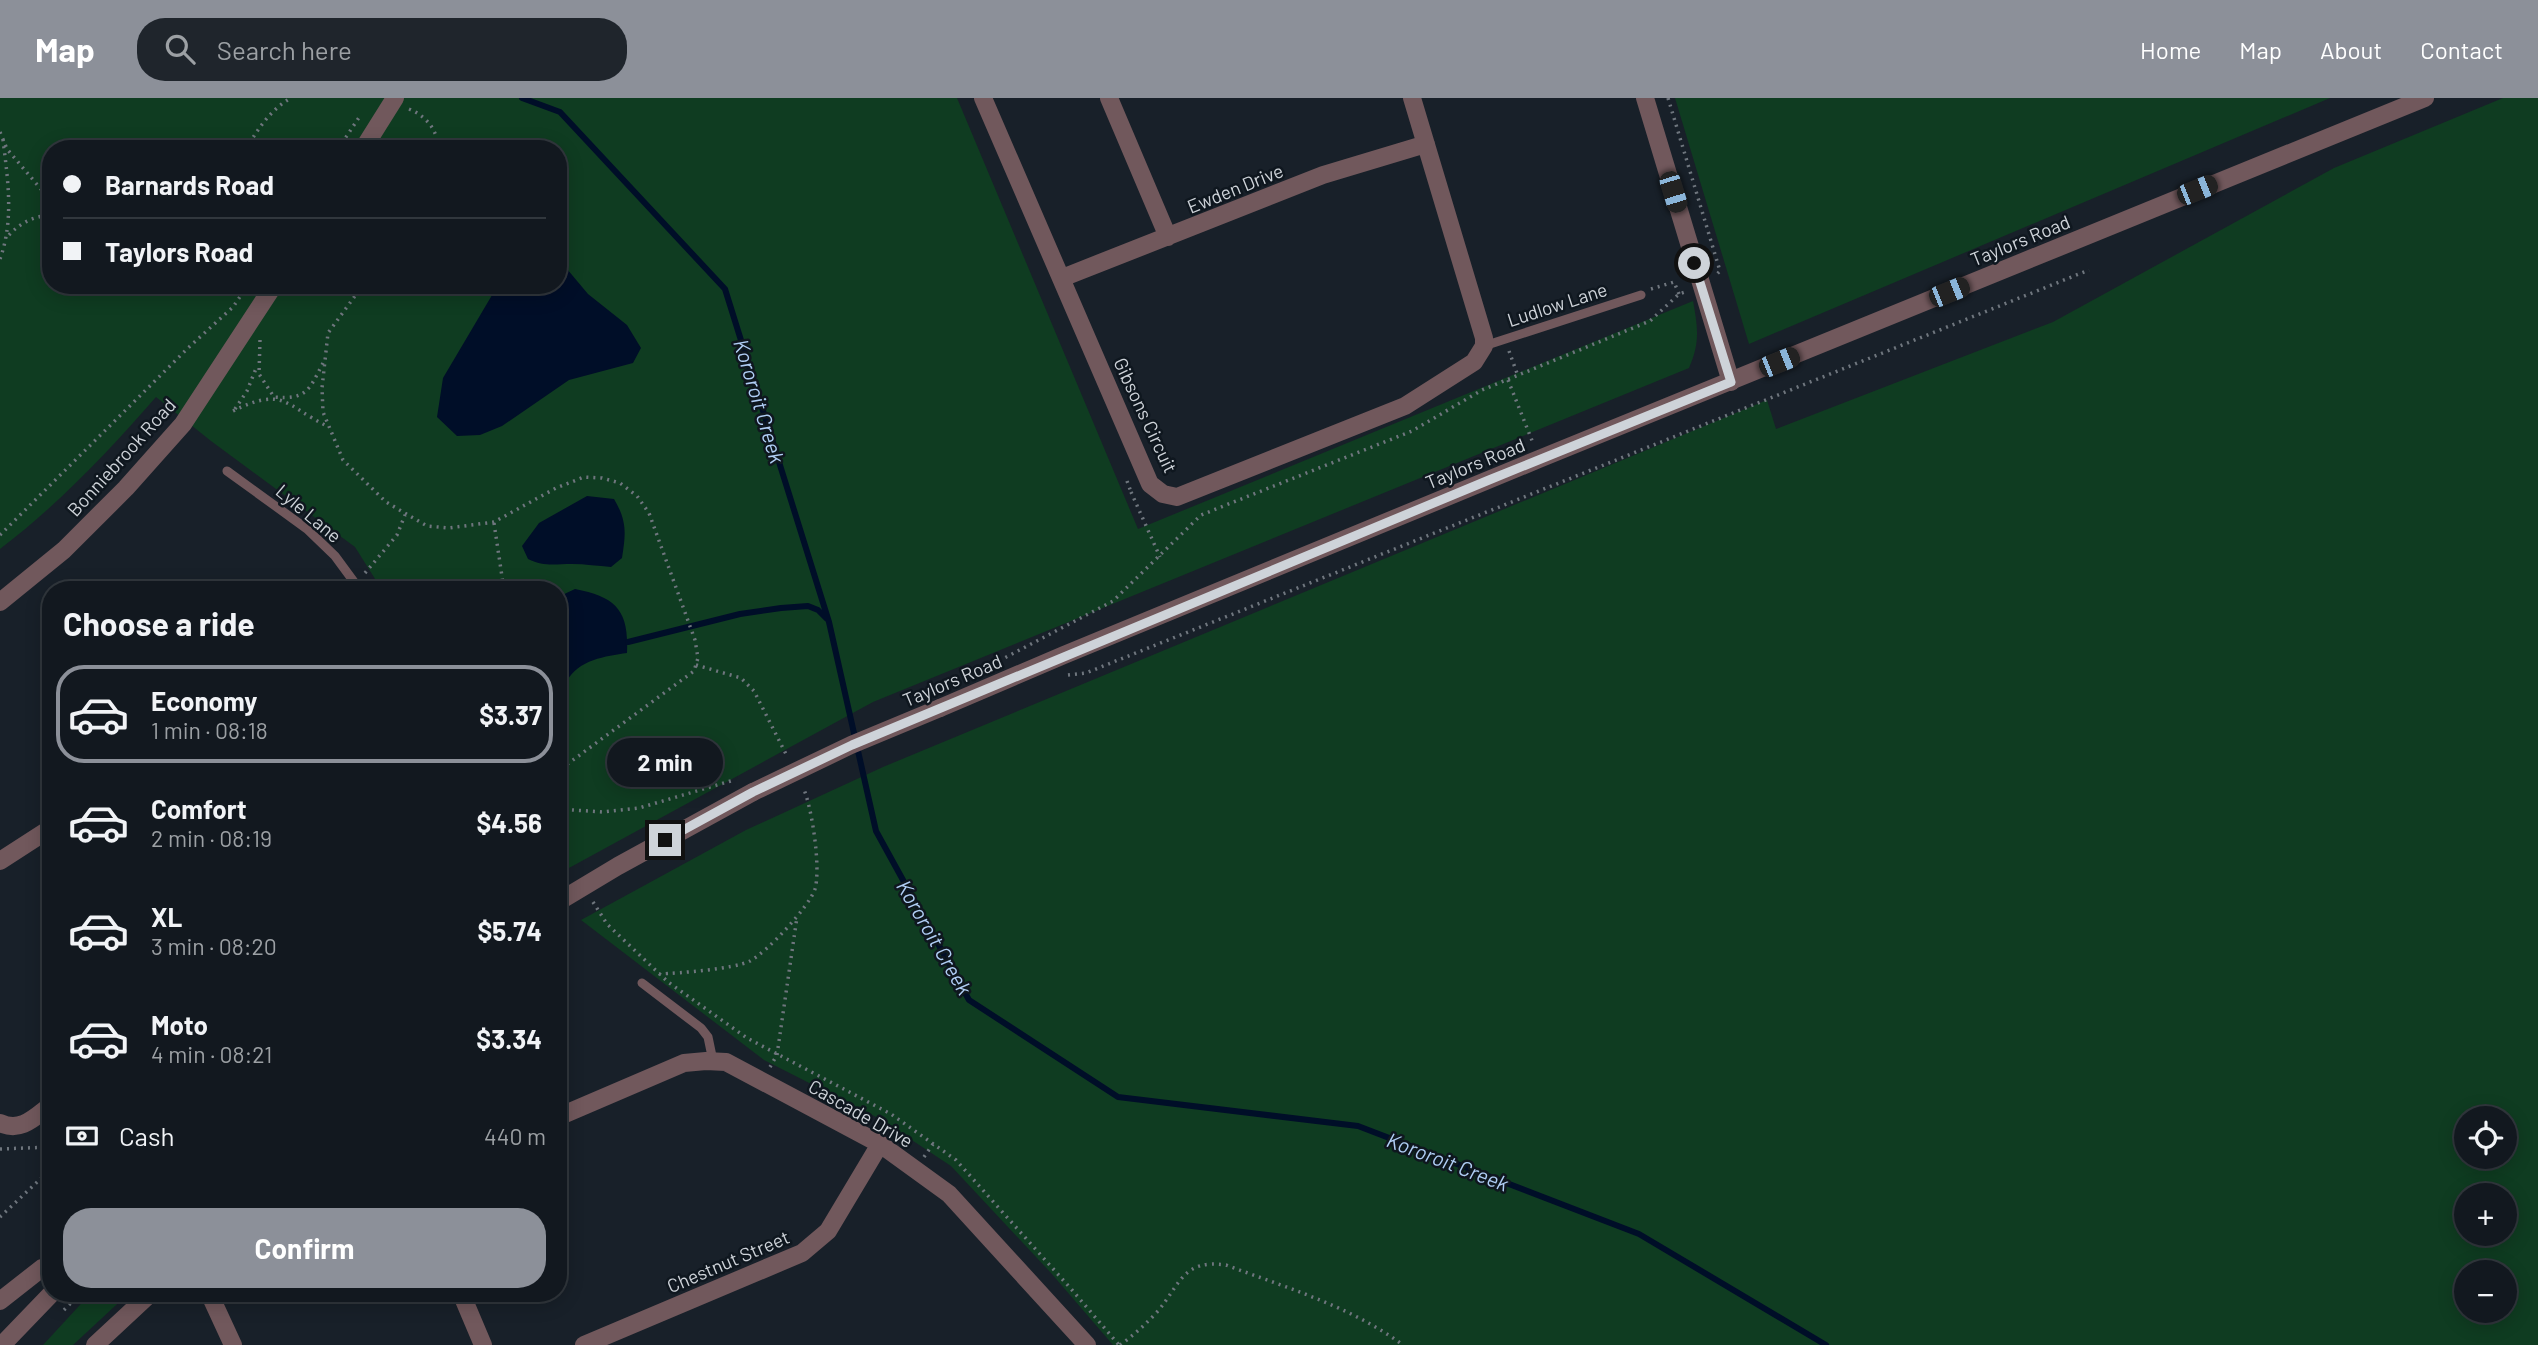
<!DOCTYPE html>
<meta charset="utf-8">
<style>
:root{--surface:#12181f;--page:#1f252c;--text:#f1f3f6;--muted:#9ca0a4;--line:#31373d;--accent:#8c9099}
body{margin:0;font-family:Barlow,sans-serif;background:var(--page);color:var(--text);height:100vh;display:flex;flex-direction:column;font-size:26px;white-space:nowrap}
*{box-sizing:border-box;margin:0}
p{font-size:23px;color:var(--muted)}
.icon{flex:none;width:38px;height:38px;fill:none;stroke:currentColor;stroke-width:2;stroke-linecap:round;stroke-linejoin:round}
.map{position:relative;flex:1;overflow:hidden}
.drawer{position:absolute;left:42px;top:483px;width:525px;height:721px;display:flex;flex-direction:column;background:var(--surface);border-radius:28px;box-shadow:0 4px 18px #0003,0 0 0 2px var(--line)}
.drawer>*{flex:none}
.top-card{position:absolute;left:42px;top:42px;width:525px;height:154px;border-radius:28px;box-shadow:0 4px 18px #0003,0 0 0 2px var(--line);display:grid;align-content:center;height:154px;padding:0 21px;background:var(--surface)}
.tools{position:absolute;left:2454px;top:1008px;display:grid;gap:14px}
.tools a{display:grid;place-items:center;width:63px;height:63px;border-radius:50%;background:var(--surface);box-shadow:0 4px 18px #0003,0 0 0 2px var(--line);font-size:35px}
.end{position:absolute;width:32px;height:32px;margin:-16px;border:9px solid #ced3d9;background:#111;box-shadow:0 0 0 4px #111}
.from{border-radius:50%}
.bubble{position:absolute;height:49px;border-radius:24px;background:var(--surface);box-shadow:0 4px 18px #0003,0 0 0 2px var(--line);font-size:23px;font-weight:700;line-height:49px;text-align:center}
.car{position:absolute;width:21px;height:42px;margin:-21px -10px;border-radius:9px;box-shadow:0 0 5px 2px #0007;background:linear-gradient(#222 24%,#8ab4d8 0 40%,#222 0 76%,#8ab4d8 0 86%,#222 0)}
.top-card b{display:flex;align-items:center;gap:24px;height:66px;font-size:26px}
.top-card b+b{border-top:2px solid var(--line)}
.top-card i{width:18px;height:18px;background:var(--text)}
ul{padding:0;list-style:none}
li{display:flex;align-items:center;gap:21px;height:98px;margin:0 14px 10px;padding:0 7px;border:4px solid transparent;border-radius:28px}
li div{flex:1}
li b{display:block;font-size:26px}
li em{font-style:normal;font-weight:700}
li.active{border-color:var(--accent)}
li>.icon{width:63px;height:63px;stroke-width:1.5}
h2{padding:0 21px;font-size:32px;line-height:84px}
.pay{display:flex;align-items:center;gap:18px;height:77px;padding:0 21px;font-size:26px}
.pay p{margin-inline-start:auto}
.cta{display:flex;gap:14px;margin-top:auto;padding:14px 21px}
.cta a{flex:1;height:80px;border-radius:28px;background:var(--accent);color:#fff;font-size:28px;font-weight:700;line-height:80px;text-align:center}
header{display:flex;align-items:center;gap:42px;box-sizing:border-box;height:98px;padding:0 35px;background:var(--accent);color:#fff}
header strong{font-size:33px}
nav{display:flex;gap:38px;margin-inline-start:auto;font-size:24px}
.search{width:490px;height:63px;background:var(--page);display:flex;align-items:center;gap:18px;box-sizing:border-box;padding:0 24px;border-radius:28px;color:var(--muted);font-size:26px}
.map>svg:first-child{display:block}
.green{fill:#0f3c21;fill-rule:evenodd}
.water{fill:#000e28}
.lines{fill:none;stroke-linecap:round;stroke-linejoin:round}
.stream{stroke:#000e28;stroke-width:6}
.path{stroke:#6f767e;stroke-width:3.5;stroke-dasharray:2 5;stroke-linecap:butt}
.service{stroke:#71585c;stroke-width:9}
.minor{stroke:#71585c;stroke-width:18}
.tertiary{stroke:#71585c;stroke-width:18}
.tertiary-bridge{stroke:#71585c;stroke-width:18}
.route{stroke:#ced3d9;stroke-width:9}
.labels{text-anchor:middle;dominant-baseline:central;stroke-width:5;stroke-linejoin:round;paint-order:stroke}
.street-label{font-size:19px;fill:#ced3d9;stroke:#0f171f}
.water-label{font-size:21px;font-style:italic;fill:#b0cef5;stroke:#0f171f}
</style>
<header>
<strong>Map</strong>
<div class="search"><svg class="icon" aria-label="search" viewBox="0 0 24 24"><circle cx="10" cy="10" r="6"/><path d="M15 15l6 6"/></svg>Search here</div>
<nav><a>Home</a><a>Map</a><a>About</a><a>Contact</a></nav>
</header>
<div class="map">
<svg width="2538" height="1247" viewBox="0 0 2538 1247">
<rect width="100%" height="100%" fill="#182029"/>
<path class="green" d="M0 0H957L1138 431 1693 203C1698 230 1700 245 1689 270L873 604 558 776V492H382L355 449 211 343 156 299C108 354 59 406 0 451ZM51 51H558V187H51Z
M1675 0H2330L1749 246Z
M2503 0H2538V1247H1113L1051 1175 951 1068 880 1021 764 962 581 822 746 732 883 669 1767 302 1776 331 2053 224 2334 70ZM2466 1020H2504V1059H2466ZM2504 1097V1136H2466V1097ZM2504 1174V1213H2466V1174Z
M91 1195H129L73 1247H43Z"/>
<path class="water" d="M558 166 567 171 588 196 627 227 641 250 633 265 569 282 502 328 480 337 457 338 437 319 443 280 498 187H558Z
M587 398 614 401C627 423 626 435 622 460L611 469C598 468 585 466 572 466 555 466 544 469 528 461L522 448 539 425Z
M575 491C616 499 629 512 627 555 606 558 578 562 567 583 563 590 562 598 558 605V499Z"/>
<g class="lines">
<path class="stream" d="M522 0 560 14 725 191 829 524 876 733 969 902 1118 999 1358 1028 1639 1136 1826 1247
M628 544 740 516 781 510 808 508 818 512 827 521"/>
<path class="path" d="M1668 0 1720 173 1716 177
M409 11C426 18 437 31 439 51
M0 34 7 51 51 103
M246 51C258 31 270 12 291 0
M338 51 360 18
M9 137C20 125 34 118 51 117
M0 161C14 122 8 83 3 42
M236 187 239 199
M363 187 328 235 322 290 323 314 343 362 386 404 427 428 449 430 494 424 556 390 584 379 602 380 620 385 637 398 649 415 695 542 698 560 694 573 558 673
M1651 191 1674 184 1679 196
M260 242 259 276 274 299C307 302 309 292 323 265
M1509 253 1518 278
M1508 282 1533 345
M235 311 247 293 257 268
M233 313C284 288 284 307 327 328
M1127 383 1131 394
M1131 394 1160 459
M494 425 504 492
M0 437 188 250 233 209 248 187
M365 475 397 437 405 417
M993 566 1113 503 1201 417 1412 333 1482 292 1650 223 1679 196 1685 194
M696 567 741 580 754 593 787 658
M1068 577 1086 575 2089 172
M558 711 603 714 639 710 734 682
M593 804 607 826 668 884 747 940 891 1016 956 1062 1072 1192 1119 1247
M659 876C679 875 734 871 750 863 767 854 809 809 815 791 821 770 812 709 803 689
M770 969 777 957 797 819
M0 1051 51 1049
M924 1059 933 1046
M0 1119 51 1071
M64 1212 81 1195
M1120 1247C1134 1237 1146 1226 1158 1213 1181 1185 1183 1161 1226 1167 1287 1190 1350 1208 1403 1247"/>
<path class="service" d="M1484 248 1641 197
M227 373 307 431 335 458 360 492
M642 885 701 930 708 939 713 963"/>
<path class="minor" d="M983 0 1150 386 1163 396 1177 399 1405 308 1474 264 1484 248V240L1412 0
M1109 0 1168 139
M1645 0 1731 284
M1062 180 1323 77 1426 46
M0 763 51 730
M558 1019 684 965 706 963 726 964 880 1046 949 1096 1087 1247
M0 1025C21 1035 35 1019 51 1007
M209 1195 233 1247
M461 1195 483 1247
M95 1247 151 1195
M584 1247 802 1155 828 1133 880 1046"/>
<path class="tertiary" d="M0 504 64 452 126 390 183 326 274 187
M940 610 1064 557 1539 361 2425 0
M558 804 618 768 753 694
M0 1203 42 1170 51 1167
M2 1247 52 1195"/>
<path class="tertiary-bridge" d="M363 51 395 0
M753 694 851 647 940 610"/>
</g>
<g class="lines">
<path class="route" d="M665 742 753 694 852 647 1489 382 1731 284 1694 165"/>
</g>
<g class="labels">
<g class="street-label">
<text transform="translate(1235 90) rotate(-22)">Ewden Drive</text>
<text transform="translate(2020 142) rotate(-22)">Taylors Road</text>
<text transform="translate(1557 206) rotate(-18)">Ludlow Lane</text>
<text transform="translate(1146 317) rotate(65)">Gibsons Circuit</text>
<text transform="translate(121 359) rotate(-48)">Bonniebrook Road</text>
<text transform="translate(1475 365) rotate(-22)">Taylors Road</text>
<text transform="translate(309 415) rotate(40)">Lyle Lane</text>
<text transform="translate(952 582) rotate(-23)">Taylors Road</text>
<text transform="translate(861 1015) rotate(30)">Cascade Drive</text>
<text transform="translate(728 1163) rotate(-23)">Chestnut Street</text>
</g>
<g class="water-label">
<text transform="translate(760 303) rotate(73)">Kororoit Creek</text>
<text transform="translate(935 839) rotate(60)">Kororoit Creek</text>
<text transform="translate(1448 1063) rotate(21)">Kororoit Creek</text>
</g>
</g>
</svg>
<div class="tools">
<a><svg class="icon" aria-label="locate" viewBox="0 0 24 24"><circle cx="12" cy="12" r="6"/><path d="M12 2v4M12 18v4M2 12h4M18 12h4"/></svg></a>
<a>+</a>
<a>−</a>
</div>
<i class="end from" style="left:1694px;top:165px"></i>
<i class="end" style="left:665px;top:742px"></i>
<div class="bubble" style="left:607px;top:640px;width:116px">2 min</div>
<i class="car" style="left:2197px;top:92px;rotate:68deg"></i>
<i class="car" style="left:1673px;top:94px;rotate:163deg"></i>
<i class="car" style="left:1949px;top:194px;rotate:68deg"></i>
<i class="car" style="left:1779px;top:264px;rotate:68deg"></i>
<div class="top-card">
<b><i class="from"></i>Barnards Road</b>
<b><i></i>Taylors Road</b>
</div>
<section class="drawer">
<h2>Choose a ride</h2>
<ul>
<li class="active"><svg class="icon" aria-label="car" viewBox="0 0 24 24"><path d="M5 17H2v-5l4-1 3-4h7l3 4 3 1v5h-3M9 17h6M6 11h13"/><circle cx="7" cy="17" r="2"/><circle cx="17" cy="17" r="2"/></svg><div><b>Economy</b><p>1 min · 08:18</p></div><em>$3.37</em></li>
<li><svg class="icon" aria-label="car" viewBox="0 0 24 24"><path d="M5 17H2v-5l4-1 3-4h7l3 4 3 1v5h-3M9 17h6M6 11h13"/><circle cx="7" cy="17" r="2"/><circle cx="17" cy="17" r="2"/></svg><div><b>Comfort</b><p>2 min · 08:19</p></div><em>$4.56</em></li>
<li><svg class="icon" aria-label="car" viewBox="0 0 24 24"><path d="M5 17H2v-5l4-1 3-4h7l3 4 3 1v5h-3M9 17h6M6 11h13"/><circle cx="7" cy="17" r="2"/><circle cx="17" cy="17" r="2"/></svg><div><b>XL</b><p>3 min · 08:20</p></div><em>$5.74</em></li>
<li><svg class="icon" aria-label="car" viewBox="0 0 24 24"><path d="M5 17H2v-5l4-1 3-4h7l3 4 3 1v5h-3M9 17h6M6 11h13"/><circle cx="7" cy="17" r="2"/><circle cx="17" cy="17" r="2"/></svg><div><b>Moto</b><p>4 min · 08:21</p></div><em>$3.34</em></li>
</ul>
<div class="pay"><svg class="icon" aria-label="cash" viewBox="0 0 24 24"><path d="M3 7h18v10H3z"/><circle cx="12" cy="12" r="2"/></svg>Cash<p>440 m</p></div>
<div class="cta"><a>Confirm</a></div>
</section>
</div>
